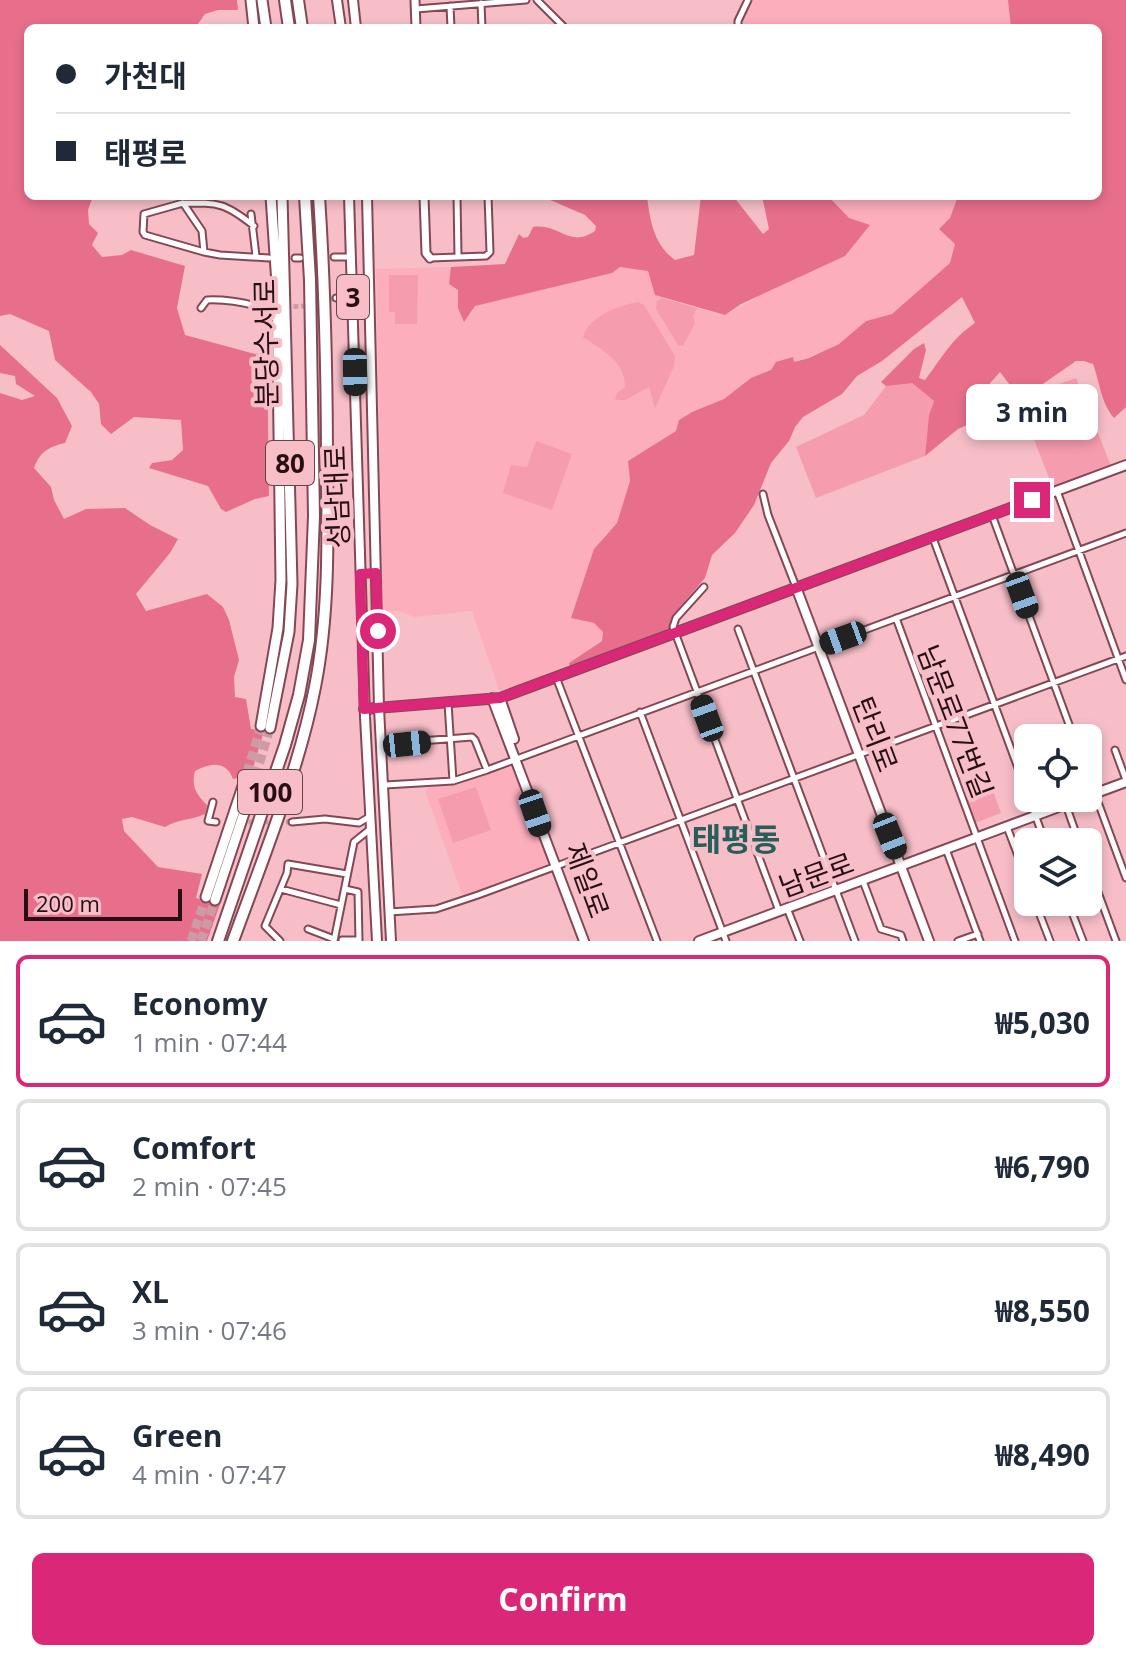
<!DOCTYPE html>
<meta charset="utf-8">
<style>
:root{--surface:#fff;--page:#f2f2f3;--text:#1f2937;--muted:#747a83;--line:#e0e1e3;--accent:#db2777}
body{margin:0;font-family:"Open Sans","Noto Sans KR",sans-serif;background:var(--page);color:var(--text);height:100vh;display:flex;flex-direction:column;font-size:30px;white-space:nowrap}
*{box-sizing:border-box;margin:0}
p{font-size:26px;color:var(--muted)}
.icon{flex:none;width:44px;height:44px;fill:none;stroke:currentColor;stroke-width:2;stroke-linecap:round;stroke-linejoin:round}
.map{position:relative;height:941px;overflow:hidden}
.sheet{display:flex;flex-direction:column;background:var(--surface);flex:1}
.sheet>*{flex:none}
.top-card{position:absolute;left:24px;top:24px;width:1078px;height:176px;border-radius:12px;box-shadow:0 4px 12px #0003;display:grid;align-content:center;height:176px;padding:0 32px;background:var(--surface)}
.tools{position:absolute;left:1014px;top:724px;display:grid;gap:16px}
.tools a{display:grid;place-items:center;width:88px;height:88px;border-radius:12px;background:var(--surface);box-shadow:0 4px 12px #0003;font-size:40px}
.scale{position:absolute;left:24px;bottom:20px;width:158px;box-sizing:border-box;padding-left:8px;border:4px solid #270f14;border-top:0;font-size:22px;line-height:28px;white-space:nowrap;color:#270f14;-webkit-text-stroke:6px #f7bec8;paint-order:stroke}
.end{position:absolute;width:36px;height:36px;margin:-18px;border:10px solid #db2777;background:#fff;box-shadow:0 0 0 4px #fff}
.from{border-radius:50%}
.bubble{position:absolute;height:56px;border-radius:12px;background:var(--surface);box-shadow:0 4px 12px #0003;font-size:26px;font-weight:700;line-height:56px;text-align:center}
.car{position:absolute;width:24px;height:48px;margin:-24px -12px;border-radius:10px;box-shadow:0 0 6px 2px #0007;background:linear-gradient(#222 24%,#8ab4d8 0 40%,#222 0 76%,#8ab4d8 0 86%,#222 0)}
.top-card b{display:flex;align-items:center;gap:28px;height:76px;font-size:30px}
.top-card b+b{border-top:2px solid var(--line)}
.top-card i{width:20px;height:20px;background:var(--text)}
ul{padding:14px 0 0;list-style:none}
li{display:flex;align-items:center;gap:24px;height:132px;margin:0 16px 12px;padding:0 16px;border:4px solid var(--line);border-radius:12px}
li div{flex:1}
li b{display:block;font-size:30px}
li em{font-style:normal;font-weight:700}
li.active{border-color:var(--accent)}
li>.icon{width:72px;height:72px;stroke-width:1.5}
.cta{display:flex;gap:16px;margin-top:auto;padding:16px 32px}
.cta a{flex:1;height:92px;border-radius:12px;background:var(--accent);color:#fff;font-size:32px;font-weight:700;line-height:92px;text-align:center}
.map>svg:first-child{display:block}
.built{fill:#fcaebd}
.green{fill:#f59cae}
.forest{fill:#e86f8c}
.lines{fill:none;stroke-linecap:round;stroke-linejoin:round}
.minor-tunnel{stroke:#cd9ba4;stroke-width:5;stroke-dasharray:5 2.5;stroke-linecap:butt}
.trunk-tunnel{stroke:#cd9ba4;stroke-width:9;stroke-dasharray:9 4.5;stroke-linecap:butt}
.minor-casing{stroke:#844855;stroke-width:9}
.tertiary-casing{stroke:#844855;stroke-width:11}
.secondary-casing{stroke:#844855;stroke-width:12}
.primary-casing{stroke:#844855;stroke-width:12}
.trunk-casing{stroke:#844855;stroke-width:13}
.motorway-casing{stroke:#844855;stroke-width:14}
.minor{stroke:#fff;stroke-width:5}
.tertiary{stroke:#fff;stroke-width:7}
.secondary{stroke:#fff;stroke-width:8}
.primary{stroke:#fff;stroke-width:8}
.trunk{stroke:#fff;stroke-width:9}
.motorway{stroke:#fff;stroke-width:10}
.route{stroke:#db2777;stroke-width:10}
.labels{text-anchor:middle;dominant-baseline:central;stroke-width:8;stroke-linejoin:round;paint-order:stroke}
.shield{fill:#f7bec8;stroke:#65444a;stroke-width:2}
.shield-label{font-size:26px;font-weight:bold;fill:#270f14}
.street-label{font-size:28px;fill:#270f14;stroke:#f7bec8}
.quarter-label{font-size:32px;font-weight:bold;fill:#265f5a;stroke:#f7bec8}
</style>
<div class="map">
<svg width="1126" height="941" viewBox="0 0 1126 941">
<rect width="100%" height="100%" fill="#f7bec8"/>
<path class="built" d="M748 0H1008L1011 28H738Z
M828 196H958L950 218 955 244 950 263 892 314 866 321 839 344 823 352 793 362V358L763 375 751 378 724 399 692 412 679 420 676 431 628 461 630 481 617 523 601 539 571 618 594 623 603 632 601 641 569 663 570 668 504 691 499 690 472 611 414 617 400 611H383L376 269 451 267 449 284 458 290V308L470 316 475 306 498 298 612 273 620 267 642 269 648 271 655 295 720 315 731 312 757 298 849 218Z
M508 766 512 769 548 864 546 867 466 895 462 894 425 791 429 787 452 786Z"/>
<path class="green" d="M389 275H418L417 324H395V312H389Z
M662 298 697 308 693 316 695 323 683 346 678 345 656 309 657 301Z
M638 302 644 305 675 356 674 366 655 408 649 387 625 400H615L617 393 625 387C625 361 602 350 583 337 588 317 619 305 638 302Z
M1076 378 1111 466 1053 488 1018 399Z
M904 382 912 383 934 401 929 415 925 456 816 498 796 447 864 415 886 386Z
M536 441 572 454 552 510 503 493 511 465 527 467Z
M476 787 491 830 453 843 438 799Z
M992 788 1001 813 975 823 965 798Z"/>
<path class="forest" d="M0 0H237L238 10H218L205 14 195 28H28V196H93L88 210 89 224 98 233 92 245 102 257 122 255 131 250 185 266 177 308 185 335 255 354 267 352 269 496 255 499 226 512 221 509 208 486 149 468 152 463 172 460 183 450 181 420 134 417 111 434 101 424 99 404 91 392 55 360 49 331 10 314 0 316Z
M1008 0H1126V407L1114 418C1101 403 1100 383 1093 364L1084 361H1076L1024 397 1016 393 1000 372 983 391V418L958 429 925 456 929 415 934 401 912 383 886 386 881 382 914 349 924 343 926 350 919 378 925 380C941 359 952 338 975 323L962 297 882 361 857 376 842 394 803 417 795 427 789 441 771 463 754 505 735 533 712 555 705 578 674 614 669 629 570 668 569 663 602 641 603 632 594 623 571 618 594 549 617 523 630 481 628 461 676 431 679 420 692 412 724 399 751 378 771 370 776 362 793 357 794 362 809 358 839 344 866 321 892 314 950 263 955 244 939 229 950 218 958 196H1098V28H1011Z
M541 196H647C650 221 654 245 675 260L694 255 701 196H733L763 234 769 229 762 196H828L849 218 870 225 845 256 741 304 725 315 655 295 648 271 620 267 612 273 475 306 464 322 458 308V290L449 284 451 267 505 264 519 234 523 238 528 237 533 227C561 223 568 249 595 231L596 226 585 215Z
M0 345 57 398 72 426 65 443C48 447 40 452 34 468L51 487 54 500 64 519 86 509 125 508 150 525 178 539 170 553 136 594 146 611 207 594 223 607 229 620 239 660 234 677 235 697 246 699 251 729 264 731 251 775 233 779C226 760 210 763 195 771 191 786 196 794 207 805L205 814C192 820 178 819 165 827L132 817 122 819 124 831 158 867 202 874 196 898 220 904 207 941H0V393L22 400 35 396 16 384 15 376 0 373Z"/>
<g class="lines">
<path class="minor-tunnel" d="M286 307 306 306 336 298
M241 822H292"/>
<path class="trunk-tunnel" d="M243 786 261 726
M252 789 270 728
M191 941 206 897
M201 941 215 900"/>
<defs>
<path id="minor" d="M537 0 565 28
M481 3 482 28
M450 6 451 28
M416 9 526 0
M738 28V21L748 0
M457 196 458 256
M183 203 144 214 143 232 145 235 204 252
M251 214 256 256
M254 226C225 203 220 203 183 203L202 231 204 252 220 255 269 258
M334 257H351
M295 258H300
M430 258 486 256 490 252 488 196
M336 298 352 296
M201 308 207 300C228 299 247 303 267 309
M1057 491 1126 680
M763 494 768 515 796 587
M992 515 1074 738
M933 538 1028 795
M704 587 676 618 673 627 779 911
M896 618 1015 941
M738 629 855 941
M556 677 657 941
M448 703 453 781
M640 712 726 941
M382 744 472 737 475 740 487 770
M1115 750 1126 780
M1088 775 1126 878
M385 785 453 781 487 770 1126 533
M1029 798 1045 842
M213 802 208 821 216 822
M1066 805 1079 842
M292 822 325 819 359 823 369 817
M1007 827 1028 882
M946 849 980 941
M1088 865 1116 941
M863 881 881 929 901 935 903 941
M281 889 341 905
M345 889 358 892 359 941
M1035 902 1050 941
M1068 902 1083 941
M787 908 800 941
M389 912 436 909 478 895 1126 656
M308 929 334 939
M342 940H359
M280 941 265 926 287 873 288 864 347 874
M334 941 354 842 369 830
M958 941 978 934"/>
<path id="tertiary" d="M415 0 416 28
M424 196 426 253 430 258"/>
<path id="secondary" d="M796 587 929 941
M492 698 584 941
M500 698 514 739
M364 709 500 698 1126 465
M1088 796 1126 782
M699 941 1083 798"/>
<path id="primary" d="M337 0 341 28
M353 0 356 28
M349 196 365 717 377 941
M367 196 379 708 391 941"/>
<path id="trunk" d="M251 0 254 28
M262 0 266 28
M261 726 278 628 281 580 277 284 271 196
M270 728 289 632 292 584 282 196
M206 897 243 786
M215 900 252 789"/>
<path id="motorway" d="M285 0 289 28
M298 0 302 28
M218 941 285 745 299 695 309 640 314 516 310 280 305 196
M233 941C262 861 299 770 315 687 329 616 328 541 327 469 327 378 325 287 319 196"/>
</defs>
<use href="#minor" class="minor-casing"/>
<use href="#tertiary" class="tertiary-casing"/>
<use href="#secondary" class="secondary-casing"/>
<use href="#primary" class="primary-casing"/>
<use href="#trunk" class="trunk-casing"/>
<use href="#motorway" class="motorway-casing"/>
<use href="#minor" class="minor"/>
<use href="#tertiary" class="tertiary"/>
<use href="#secondary" class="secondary"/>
<use href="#primary" class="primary"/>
<use href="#trunk" class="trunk"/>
<use href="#motorway" class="motorway"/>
</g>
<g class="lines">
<path class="route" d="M378 631 376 573 360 574 364 709 500 698 1032 500"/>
</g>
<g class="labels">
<g class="shield">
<rect x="337" y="275" width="32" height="44" rx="6"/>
<rect x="266" y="441" width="48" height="44" rx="6"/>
<rect x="238" y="770" width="64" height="44" rx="6"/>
</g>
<g class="shield-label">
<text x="353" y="297">3</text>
<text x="290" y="463">80</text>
<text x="270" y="792">100</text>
</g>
<g class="street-label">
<text transform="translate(265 343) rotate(-91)">분당수서로</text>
<text transform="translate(336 497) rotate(-92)">성남대로</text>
<text transform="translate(956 721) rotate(69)">남문로77번길</text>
<text transform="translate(876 734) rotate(69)">탄리로</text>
<text transform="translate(816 874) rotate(-20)">남문로</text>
<text transform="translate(588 880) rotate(70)">제일로</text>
</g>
<g class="quarter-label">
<text x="736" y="838">태평동</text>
</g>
</g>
</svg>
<div class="tools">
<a><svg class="icon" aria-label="locate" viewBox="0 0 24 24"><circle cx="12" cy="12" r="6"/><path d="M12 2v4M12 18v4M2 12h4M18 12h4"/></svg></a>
<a><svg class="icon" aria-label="layers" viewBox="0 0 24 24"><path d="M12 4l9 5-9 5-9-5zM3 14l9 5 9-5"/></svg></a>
</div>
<div class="scale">200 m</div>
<i class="end from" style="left:378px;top:631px"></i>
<i class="end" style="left:1032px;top:500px"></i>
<div class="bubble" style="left:966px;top:384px;width:132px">3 min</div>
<i class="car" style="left:355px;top:372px;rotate:179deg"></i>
<i class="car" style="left:1022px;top:595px;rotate:160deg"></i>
<i class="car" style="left:843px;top:638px;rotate:250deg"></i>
<i class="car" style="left:707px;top:718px;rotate:340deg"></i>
<i class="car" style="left:407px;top:744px;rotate:84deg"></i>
<i class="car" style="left:535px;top:813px;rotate:161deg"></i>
<i class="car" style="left:890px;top:836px;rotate:158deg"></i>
<div class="top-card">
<b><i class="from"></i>가천대</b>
<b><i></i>태평로</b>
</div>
</div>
<section class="sheet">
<ul>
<li class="active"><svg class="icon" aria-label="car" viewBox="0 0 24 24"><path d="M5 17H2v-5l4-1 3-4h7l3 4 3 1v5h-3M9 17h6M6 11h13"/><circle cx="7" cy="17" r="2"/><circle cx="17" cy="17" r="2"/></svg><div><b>Economy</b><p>1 min · 07:44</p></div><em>₩5,030</em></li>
<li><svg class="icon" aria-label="car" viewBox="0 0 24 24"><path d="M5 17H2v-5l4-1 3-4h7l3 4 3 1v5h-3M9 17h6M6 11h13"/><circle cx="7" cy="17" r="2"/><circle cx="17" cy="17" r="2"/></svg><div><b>Comfort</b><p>2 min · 07:45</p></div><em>₩6,790</em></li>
<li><svg class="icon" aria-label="car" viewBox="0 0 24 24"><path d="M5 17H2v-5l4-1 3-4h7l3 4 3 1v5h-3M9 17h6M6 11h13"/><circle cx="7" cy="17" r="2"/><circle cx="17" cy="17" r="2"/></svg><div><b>XL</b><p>3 min · 07:46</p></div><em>₩8,550</em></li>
<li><svg class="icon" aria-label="car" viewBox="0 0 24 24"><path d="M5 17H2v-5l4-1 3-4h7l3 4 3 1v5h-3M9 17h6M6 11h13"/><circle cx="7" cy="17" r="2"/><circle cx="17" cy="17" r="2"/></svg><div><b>Green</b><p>4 min · 07:47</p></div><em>₩8,490</em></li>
</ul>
<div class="cta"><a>Confirm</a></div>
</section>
